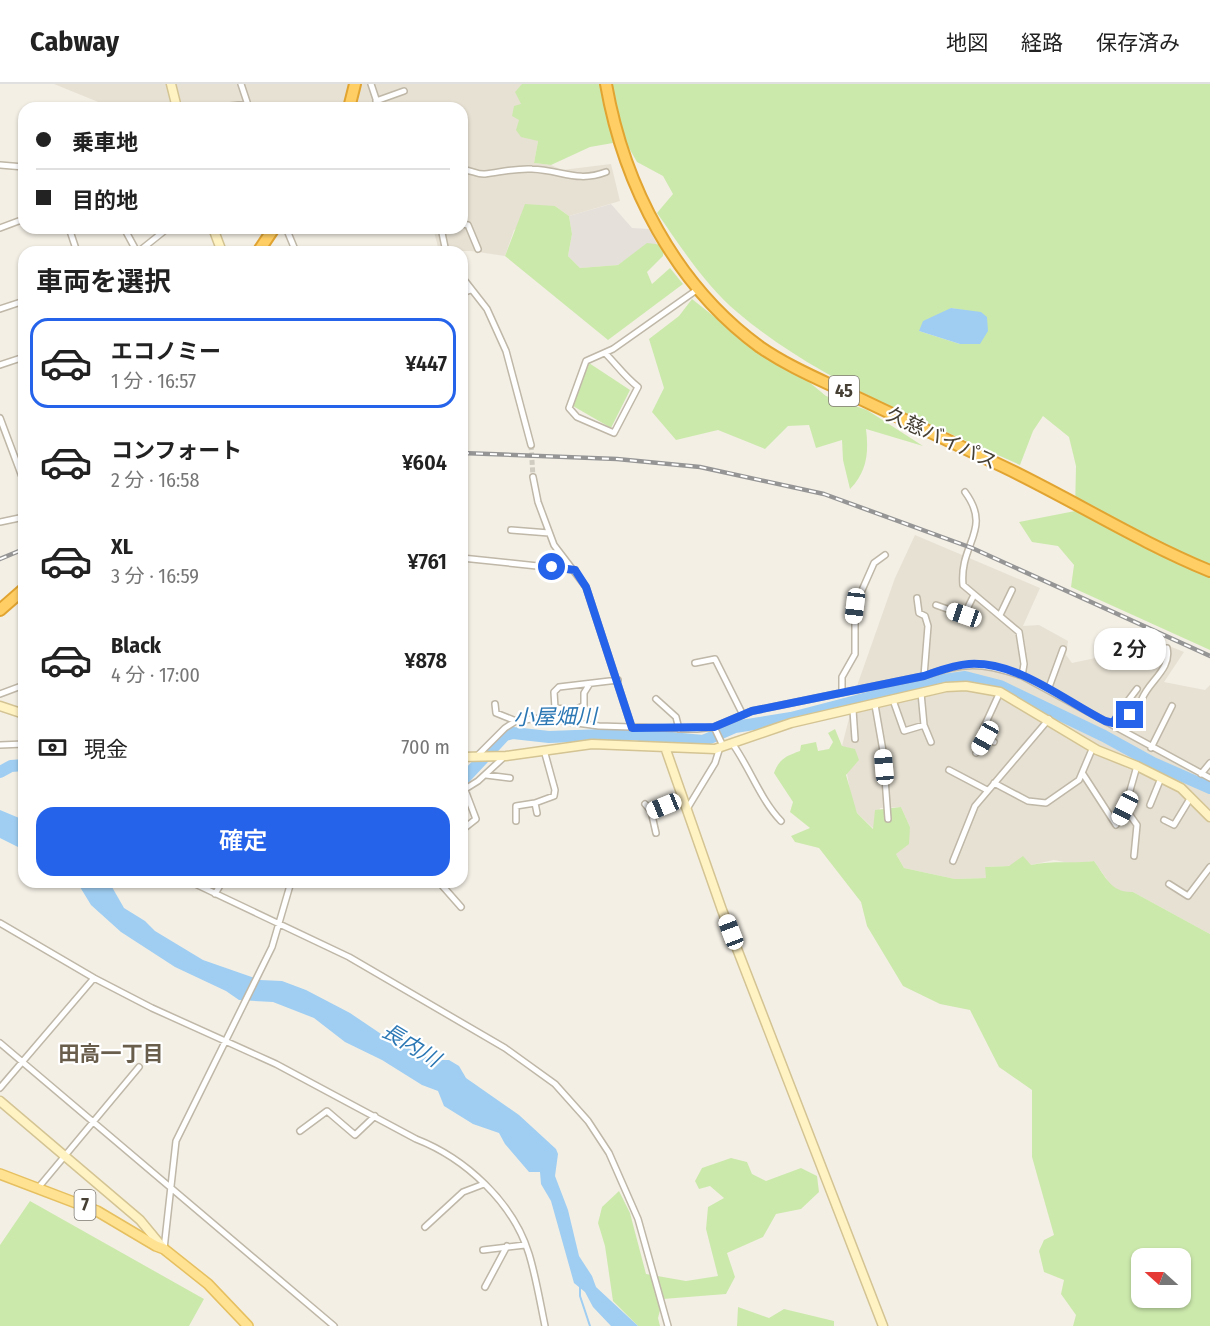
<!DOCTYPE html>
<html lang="ja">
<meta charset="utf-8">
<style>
:root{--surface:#fff;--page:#f2f2f2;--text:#222;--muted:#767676;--line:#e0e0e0;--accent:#2563eb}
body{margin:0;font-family:"Fira Sans Condensed","Noto Sans JP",sans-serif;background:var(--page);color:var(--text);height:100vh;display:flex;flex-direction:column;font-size:22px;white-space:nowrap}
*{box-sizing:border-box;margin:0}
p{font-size:20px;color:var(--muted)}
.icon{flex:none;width:33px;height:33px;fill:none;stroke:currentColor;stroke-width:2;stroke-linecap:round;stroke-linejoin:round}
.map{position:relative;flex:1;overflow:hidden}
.sheet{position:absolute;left:18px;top:162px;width:450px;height:642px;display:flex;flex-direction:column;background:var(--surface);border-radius:18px;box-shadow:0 2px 4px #0004}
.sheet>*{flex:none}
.hud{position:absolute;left:18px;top:18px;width:450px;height:132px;border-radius:18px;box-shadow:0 2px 4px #0004;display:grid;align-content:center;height:132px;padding:0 18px;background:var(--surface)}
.needle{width:39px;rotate:291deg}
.tools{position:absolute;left:1131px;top:1164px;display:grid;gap:12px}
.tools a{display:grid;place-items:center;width:60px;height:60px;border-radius:12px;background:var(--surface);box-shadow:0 2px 4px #0004;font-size:30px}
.end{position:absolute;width:27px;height:27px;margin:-14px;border:8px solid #2563eb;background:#fff;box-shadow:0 0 0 3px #fff}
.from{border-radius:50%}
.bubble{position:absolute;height:42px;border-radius:18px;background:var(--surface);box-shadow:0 2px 4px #0004;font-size:20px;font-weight:600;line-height:42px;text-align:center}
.car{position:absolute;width:18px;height:36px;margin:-18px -9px;border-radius:8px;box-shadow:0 0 4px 2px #0007;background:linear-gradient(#fff 24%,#345 0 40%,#fff 0 76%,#345 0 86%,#fff 0)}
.hud b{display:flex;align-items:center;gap:21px;height:57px;font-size:22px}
.hud b+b{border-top:2px solid var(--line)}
.hud i{width:15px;height:15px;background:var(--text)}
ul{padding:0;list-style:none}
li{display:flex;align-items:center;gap:18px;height:90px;margin:0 12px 9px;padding:0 6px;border:3px solid transparent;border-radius:18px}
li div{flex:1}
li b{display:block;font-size:22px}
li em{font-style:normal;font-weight:600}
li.current{border-color:var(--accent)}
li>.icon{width:54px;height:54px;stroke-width:1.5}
h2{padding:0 18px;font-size:27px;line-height:72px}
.pay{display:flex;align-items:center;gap:15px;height:66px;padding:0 18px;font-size:22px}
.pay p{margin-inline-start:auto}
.primary-button{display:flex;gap:12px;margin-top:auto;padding:12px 18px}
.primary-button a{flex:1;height:69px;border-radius:18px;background:var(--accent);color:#fff;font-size:24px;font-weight:600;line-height:69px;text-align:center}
header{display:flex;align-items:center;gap:36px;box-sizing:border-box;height:84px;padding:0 30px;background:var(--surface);border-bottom:2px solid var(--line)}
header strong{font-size:28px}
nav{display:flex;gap:33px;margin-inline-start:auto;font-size:21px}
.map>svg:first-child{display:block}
.residential{fill:#e7e1d3}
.industrial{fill:#e5e0da}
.green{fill:#cce9ac;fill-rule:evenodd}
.water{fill:#9fcef2}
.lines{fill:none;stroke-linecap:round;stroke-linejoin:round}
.stream{stroke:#9fcef2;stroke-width:2}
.river{stroke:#9fcef2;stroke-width:12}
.street-tunnel{stroke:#d0ccc2;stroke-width:5;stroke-dasharray:5 2.5;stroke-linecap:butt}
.street-casing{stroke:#bfb7a7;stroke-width:8}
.secondary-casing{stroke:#d4c493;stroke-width:11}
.primary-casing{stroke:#e6c060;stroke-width:12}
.highway-casing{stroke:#e1a431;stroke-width:14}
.street{stroke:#fff;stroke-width:5}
.secondary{stroke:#fff2c3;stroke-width:8}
.primary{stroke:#ffe292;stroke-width:9}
.highway{stroke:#ffce64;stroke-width:10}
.rail-casing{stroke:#959595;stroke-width:4.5}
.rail{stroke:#fff;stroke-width:2;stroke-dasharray:7;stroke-linecap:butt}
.route{stroke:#2563eb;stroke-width:8}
.labels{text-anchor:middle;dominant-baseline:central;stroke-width:4.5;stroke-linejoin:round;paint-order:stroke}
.shield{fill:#fff;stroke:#7d7971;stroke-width:1.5}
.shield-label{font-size:18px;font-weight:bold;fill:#453f34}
.street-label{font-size:20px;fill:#453f34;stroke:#fff}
.water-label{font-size:21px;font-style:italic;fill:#2b77b4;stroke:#fff}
.neighbourhood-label{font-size:21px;font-weight:bold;fill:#695d4b;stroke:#fff}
</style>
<header>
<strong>Cabway</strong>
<nav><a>地図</a><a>経路</a><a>保存済み</a></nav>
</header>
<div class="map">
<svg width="1210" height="1242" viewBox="0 0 1210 1242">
<rect width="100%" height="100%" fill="#f3efe5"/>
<path class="residential" d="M54 0H522L520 35 538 57 534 79 551 81 562 86 611 80 620 117 569 132 555 122 514 146 505 172 471 167H439L433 144H462V24H113Z
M915 451 1040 504 1023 542 1039 541 1068 557 1066 571 1072 579 1114 570 1140 577 1147 553 1184 568 1164 598 1205 606 1210 601V850L1133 808H1120L1113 804 1094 777 1074 780 1054 776 1031 781 985 783 987 794 955 795 904 784 896 770 910 743 901 723 880 724 874 745 857 729 851 712 842 662 858 599 895 494Z"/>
<path class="industrial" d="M611 120 632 144 649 145 657 160H647L618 181 580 184 568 172 572 150 569 132Z"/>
<path class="green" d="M522 0H603L613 59 590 63 551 81 534 79 538 57 521 53 516 46 519 36 512 32 514 22 521 20 515 8Z
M611 0H1210V566L1071 503 1074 481 1058 462 1032 458 1019 438 1075 427 1076 382 1069 353 1043 332 1033 347 1020 381C924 337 818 297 737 228 705 201 681 163 657 129L673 110 663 92 637 78 625 57ZM951 224 963 226 960 260 919 247Z
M525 120 555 122 569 132 572 150 568 172 580 184 618 181 647 159 664 161 663 172 647 188 652 200 670 184 683 200 608 256 505 172Z
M692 215 770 277 803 293 826 312 867 326 923 362 866 345C869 368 867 388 850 405L843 376 842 356 816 364 809 341 788 342 765 365 718 346 676 356 652 328 664 304 649 255 679 232Z
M589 279 630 306 611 344 573 322Z
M835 645 842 662 855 665 859 676 846 691 857 729 873 745 875 726 901 723 910 743 909 760 896 770 904 784 955 795 986 794 985 783 1009 782 1023 772 1031 781C1054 776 1072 780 1094 777 1106 793 1111 809 1133 808L1210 850V1242H1073L1076 1231 1061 1210 1064 1196 1044 1188 1039 1167 1044 1156 1054 1151 1032 1073V1006L999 983 970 926 940 920 903 902 867 842 861 818 819 764 795 758 791 752 810 744 790 728 793 718 774 689C779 675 786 672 800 667L801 661 816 658 818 667 829 665 833 658 828 649ZM1142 1174H1180V1214H1142Z
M731 1074 747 1078 752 1090 766 1097 801 1084 817 1092 819 1108 801 1125 776 1130 763 1153 727 1169 735 1193 726 1210 663 1215 658 1234 660 1242H638L613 1217 605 1162 598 1139 602 1123 619 1107 630 1129 646 1190 686 1197 718 1192 706 1145 708 1123 724 1114 710 1102 699 1105 695 1097 702 1084Z
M30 1117 204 1215 189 1242H0V1161Z
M738 1223 769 1234 784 1225 834 1237V1242H737Z"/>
<path class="water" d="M951 224 981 228 987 233 988 247 980 260H960L919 247 923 237Z
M0 726 24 736V766L0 754Z
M77 798H104L112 803 124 824 145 837 155 847 203 876 260 896 282 897 306 906 350 929 387 954H398L410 965 433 976H449L459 982 466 994 519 1031 556 1065 558 1070 555 1092 568 1126 579 1172 592 1192 596 1203 638 1242H611L593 1223 585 1208 574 1199 551 1117 541 1100 540 1088H529L505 1060 499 1049 473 1040 444 1022 438 1007 422 1001 382 976 345 958 314 934 273 918 239 916 226 907 175 883 121 848 91 821Z"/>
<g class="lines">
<path class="stream" d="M580 1202V1212L590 1242"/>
<path class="river" d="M0 688 11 682 24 681
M462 697 505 651 513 649 549 653 630 650 703 657 735 643 791 634 929 598 965 593 1000 602 1104 652 1153 679 1210 704"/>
<path class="street-tunnel" d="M531 361 533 393"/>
<defs>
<path id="street" d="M241 0 249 24
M371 0 379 24
M376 17 404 7
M70 24 82 22
M211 24 248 20
M0 81 24 83
M462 86C470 85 477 91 485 90 501 88 516 84 532 85 561 86 577 99 606 88
M462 140 468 141 478 165
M0 144 24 135
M69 144 77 168
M124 144 137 168
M286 144 296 168
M441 144 446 168
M138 168 168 144
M462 193 487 225 506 267 531 361
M462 209 471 206
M0 225 24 217
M605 269C617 281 624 292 638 303L614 349 577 333 569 324 586 277 613 265 698 205
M0 281 24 273
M0 334 24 398
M533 393 538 418 554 461 586 503 632 644
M965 408C993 446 959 459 963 501L1019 548 1024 580 1022 592
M0 438 24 433
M511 446 549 449
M462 474 575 486
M917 514 919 529 925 532 928 542 924 592
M936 521 964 531 974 511
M1000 531 1012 506
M695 579 715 575 743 631
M1048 606 1063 565
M842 608V593L855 570V522L874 479 885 471
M921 609 924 641 931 658
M0 610 24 601
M656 615 676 633 679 645
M893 616 904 647 924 641
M495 620 496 629 516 637
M875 621 883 667 888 735
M555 624 576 626 584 621V609L589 601
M853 626 855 655
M1121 626 1137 605
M548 636 555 624 554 608 559 603 618 596
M1113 639 1121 626 1136 633C1139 627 1140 621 1142 615 1149 597 1172 585 1167 564
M714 643 723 662
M994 658 985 654 983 645 1000 608
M732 659C750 684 760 715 781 737
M0 661 24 660
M1151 664 1172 622
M976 669 985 654
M477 672 505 644 516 637 540 634 599 642 697 645 714 643 752 627 924 592C963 578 982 578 1022 592L1210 694
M949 686 987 706
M1083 690 1116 741 1125 724
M1201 690 1210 679
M486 691 510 694
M994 699 1028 717 1046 719 1079 696 1093 663
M462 707 478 697 504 673
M535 719 537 729
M645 720 651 727 683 718
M1150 721 1161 694
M687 725 715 679 720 663
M651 727 656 749
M1164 736 1174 741 1191 713
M516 737V722L535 719 554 712 555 706 544 666
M462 746 476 735 465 706
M462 753 463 766
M1134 772 1137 741 1125 724 1137 682
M953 777 975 722 1049 635
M191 798 349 873 505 964 555 1000 588 1037 609 1069 638 1135 668 1242
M439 798 461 823
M1169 800 1188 812 1210 783
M215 810 222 798
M0 839 94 894 152 924 276 980 416 1055C465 1074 513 1118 529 1170 536 1193 540 1218 545 1242
M0 959 334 1242
M0 1004 94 894
M300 1047 327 1027 355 1051 375 1032
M38 1104 139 983
M425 1143 463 1108 484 1100
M164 1165 176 1057 272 863 291 798
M483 1166 525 1161
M485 1203 507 1162"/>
<path id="secondary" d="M171 0 177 24
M213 144 222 168
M0 622 24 630
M665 663 722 826 883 1242
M462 673 506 672 592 660 715 665 791 639 946 603 966 602 1000 608 1097 666 1137 682 1181 704 1210 733
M0 1017 140 1136 164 1165"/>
<path id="primary" d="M0 1090 97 1127 156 1162 164 1165 208 1200 248 1242"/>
<path id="highway" d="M606 0C624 102 675 201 760 263 789 283 821 296 852 311 903 335 953 359 1004 383 1073 416 1139 458 1210 487
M349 24 355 0
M258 168 274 144
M0 526 24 505"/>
</defs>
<use href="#street" class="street-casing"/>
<use href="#secondary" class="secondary-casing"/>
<use href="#primary" class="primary-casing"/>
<use href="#highway" class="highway-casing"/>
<use href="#street" class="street"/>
<use href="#secondary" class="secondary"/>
<use href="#primary" class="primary"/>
<use href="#highway" class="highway"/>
<defs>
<path id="rail" d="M462 369 617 375 700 383 824 410 972 464 1210 572
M0 475 24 465"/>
</defs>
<use href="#rail" class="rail-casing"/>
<use href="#rail" class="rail"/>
</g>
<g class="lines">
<path class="route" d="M552 483 575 486 586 503 632 644 714 643 752 627 924 592C939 587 953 581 969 580 1017 577 1064 616 1105 637L1113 639 1121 626 1130 631"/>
</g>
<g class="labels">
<g class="shield">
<rect x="829" y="292" width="30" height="30" rx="4.5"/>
<rect x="74.5" y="1106" width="21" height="30" rx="4.5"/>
</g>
<g class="shield-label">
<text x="844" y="307">45</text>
<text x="85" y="1121">7</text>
</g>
<g class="street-label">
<text transform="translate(942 354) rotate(25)">久慈バイパス</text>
</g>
<g class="water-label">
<text transform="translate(555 633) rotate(-1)">小屋畑川</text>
<text transform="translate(411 961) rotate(31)">長内川</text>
</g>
<g class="neighbourhood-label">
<text x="111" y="970">田高一丁目</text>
</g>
</g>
</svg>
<div class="tools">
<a><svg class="needle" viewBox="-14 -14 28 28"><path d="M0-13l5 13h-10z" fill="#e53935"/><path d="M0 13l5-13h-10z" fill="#767676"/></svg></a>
</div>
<i class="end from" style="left:552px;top:483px"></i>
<i class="end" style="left:1130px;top:631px"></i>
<div class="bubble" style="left:1094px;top:544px;width:72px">2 分</div>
<i class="car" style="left:855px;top:522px;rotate:187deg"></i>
<i class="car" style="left:964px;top:531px;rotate:289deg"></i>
<i class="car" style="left:985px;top:654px;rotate:209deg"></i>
<i class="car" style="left:884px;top:683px;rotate:355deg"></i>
<i class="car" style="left:664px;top:722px;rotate:248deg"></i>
<i class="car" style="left:1125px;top:724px;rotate:207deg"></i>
<i class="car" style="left:731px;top:848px;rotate:339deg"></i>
<div class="hud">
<b><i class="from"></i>乗車地</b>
<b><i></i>目的地</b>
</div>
<section class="sheet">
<h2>車両を選択</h2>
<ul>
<li class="current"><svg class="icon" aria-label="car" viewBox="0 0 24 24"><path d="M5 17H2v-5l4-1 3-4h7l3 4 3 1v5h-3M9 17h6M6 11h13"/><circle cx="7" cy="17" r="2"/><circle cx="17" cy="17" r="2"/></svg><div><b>エコノミー</b><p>1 分 · 16:57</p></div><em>¥447</em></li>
<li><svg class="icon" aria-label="car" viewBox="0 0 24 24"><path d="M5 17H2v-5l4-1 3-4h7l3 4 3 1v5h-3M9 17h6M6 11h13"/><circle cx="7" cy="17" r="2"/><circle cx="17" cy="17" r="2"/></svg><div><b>コンフォート</b><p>2 分 · 16:58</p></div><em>¥604</em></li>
<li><svg class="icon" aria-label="car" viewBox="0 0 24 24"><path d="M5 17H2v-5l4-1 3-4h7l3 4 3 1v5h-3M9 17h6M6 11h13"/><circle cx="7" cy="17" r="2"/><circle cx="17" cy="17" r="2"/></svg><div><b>XL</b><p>3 分 · 16:59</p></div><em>¥761</em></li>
<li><svg class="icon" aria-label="car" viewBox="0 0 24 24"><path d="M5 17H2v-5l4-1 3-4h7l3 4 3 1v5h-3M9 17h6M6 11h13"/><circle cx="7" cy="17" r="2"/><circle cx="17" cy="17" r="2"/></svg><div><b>Black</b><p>4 分 · 17:00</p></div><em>¥878</em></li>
</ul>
<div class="pay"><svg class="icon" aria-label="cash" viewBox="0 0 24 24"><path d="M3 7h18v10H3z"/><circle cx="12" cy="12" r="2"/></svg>現金<p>700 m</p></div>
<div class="primary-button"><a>確定</a></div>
</section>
</div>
